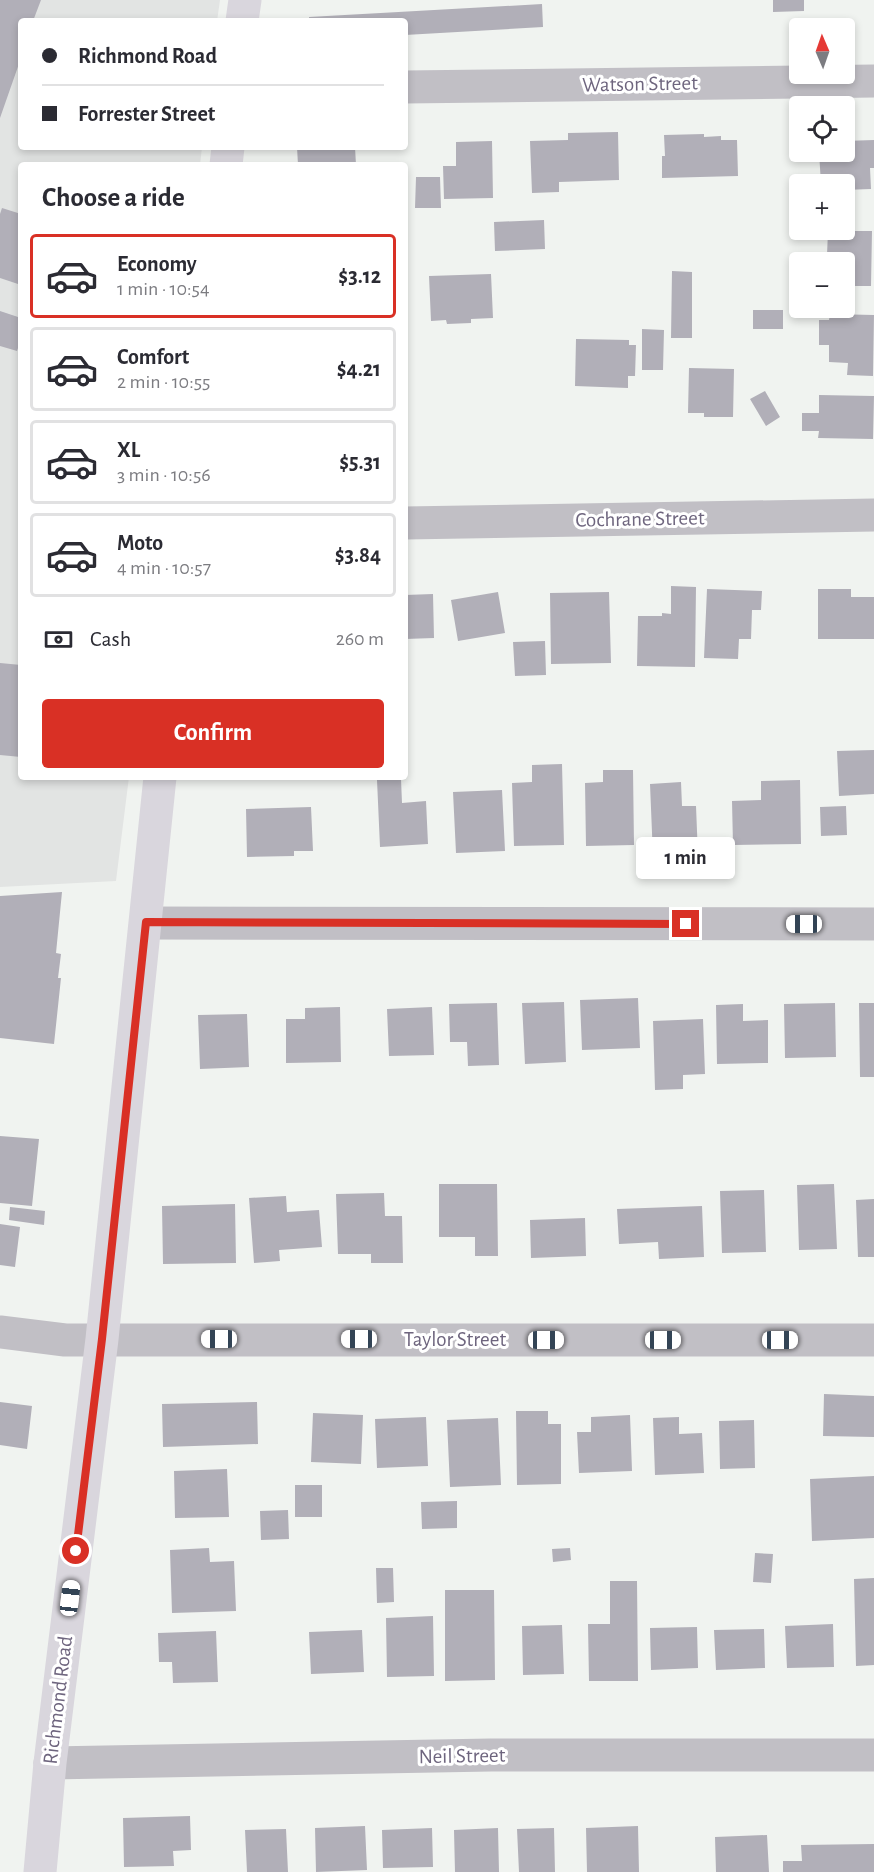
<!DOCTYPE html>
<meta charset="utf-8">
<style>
:root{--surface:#fff;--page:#f2f2f3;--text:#2b2b33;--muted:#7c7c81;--line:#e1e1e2;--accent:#d93025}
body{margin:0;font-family:"Alegreya Sans",sans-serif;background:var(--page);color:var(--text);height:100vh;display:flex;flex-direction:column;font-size:22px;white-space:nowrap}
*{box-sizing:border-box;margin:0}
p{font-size:20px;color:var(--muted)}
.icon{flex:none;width:33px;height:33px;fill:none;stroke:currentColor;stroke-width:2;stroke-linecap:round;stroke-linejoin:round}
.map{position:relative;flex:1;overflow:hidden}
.panel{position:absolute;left:18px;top:162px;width:390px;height:618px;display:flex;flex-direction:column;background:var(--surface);border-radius:6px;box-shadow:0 3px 9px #0003}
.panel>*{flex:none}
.guide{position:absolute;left:18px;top:18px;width:390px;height:132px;border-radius:6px;box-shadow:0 3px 9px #0003;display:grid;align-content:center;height:132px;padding:0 24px;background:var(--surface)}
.needle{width:39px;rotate:358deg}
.buttons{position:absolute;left:789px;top:18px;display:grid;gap:12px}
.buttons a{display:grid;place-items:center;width:66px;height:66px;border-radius:6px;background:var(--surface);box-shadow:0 3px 9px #0003;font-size:30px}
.end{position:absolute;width:27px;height:27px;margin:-14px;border:8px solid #d93025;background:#fff;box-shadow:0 0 0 3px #fff}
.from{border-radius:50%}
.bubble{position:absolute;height:42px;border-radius:6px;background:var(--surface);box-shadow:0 3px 9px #0003;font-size:20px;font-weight:600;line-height:42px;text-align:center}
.car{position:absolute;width:18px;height:36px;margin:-18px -9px;border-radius:8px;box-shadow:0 0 4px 2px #0007;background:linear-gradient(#fff 24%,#345 0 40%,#fff 0 76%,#345 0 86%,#fff 0)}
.guide b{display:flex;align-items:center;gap:21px;height:57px;font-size:22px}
.guide b+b{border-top:2px solid var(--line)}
.guide i{width:15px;height:15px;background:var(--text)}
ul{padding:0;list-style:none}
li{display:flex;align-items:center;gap:18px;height:84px;margin:0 12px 9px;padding:0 12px;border:3px solid var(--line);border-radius:6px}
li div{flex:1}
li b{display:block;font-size:22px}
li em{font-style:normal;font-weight:600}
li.active{border-color:var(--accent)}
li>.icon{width:54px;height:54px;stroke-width:1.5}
h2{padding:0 24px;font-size:27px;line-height:72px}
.pay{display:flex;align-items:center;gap:15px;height:66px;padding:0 24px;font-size:22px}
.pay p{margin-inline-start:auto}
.button{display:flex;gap:12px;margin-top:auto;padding:12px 24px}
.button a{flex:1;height:69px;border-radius:6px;background:var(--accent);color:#fff;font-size:24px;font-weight:600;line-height:69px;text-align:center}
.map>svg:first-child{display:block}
.built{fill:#e2e4e3}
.building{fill:#b1afb8}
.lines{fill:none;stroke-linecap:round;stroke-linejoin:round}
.minor{stroke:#c1bfc5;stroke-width:33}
.major{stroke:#d9d6dd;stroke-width:33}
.route{stroke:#d93025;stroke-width:8}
.labels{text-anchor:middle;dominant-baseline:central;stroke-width:6;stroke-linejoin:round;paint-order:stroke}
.street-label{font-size:21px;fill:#6e657e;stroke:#fff}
</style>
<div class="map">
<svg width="874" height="1872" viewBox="0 0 874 1872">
<rect width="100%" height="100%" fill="#f0f3f0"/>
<path class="built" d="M0 0H220L217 21H21V147H202L200 165H21V777H129L116 881 0 887Z"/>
<path class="building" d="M0 0H41L33 21H21V58L0 118Z
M773 0H804V11L773 12Z
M542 4 543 27 405 35V21H309V17Z
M618 132 619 180 559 182V192L532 193 530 141 568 140V133Z
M704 134V137L721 136V140H737L738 176 662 178V156H665L664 135Z
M874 140V168H870L871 189 844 190V184H821L819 152H844V141Z
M492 141 493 198 444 199 443 166H456V142Z
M297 147H355L356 165H298Z
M416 177H440L441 208H415Z
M2 208 21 214V285L0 278V214Z
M544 220 545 249 495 251 494 222Z
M828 231H872L871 286H844V262H820V255H827Z
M672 271 692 272V338H671Z
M491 274 493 318 471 319V323L447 324 446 320 431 321 429 276Z
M753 310H783V329H753Z
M0 311 21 318V339L17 351 0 346Z
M830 314 874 315 873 376 847 375 848 363 829 362V345H819V320H829Z
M642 329 664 330 663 370H642Z
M576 339 629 340V345H636L635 376H628V388L575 386Z
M689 368 734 369 733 417H704V413H688Z
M765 391 780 417 766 426 750 399Z
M819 395 874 396 873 439 818 438 819 431H802V413H819Z
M671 586 696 587 695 667 637 666 638 616H662V613L671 614Z
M707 589 762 591 761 610H752L751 639H739L738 659 704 658Z
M818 589H851V597H874V639H818Z
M498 592 505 633 458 641 451 600Z
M609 592 611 663 551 664 550 593Z
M433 594 434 638 405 639V595Z
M545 641 546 675 515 676 513 642Z
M0 663 21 665V757L0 755Z
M874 750V794L839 796 837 751Z
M562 764 564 845 514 846 512 783 532 782V765Z
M603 770H633L634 845 586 846 585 783 603 782Z
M401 779 402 803 426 801 428 844 380 847 377 780Z
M800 780 801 844 733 845 732 801 761 800V781Z
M681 782 682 806H696L698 856 653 857 650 784Z
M502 790 505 851 456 853 453 792Z
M846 806 847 835 821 836 820 807Z
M311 807 313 851H294V856L247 857 246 809Z
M62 892 56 953 61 954 58 978H61L54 1044 0 1038V896Z
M638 998 640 1048 582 1050 580 1000Z
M564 1002 566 1062 525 1064 522 1003Z
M497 1003 499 1065 468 1066 467 1042H450L449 1004Z
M835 1003 836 1057 785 1058 784 1004Z
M859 1003H874V1077H860Z
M743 1004V1021L768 1020V1063L717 1064 716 1005Z
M340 1007 341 1062 286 1063V1019H305V1008Z
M432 1007 434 1055 389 1056 387 1009Z
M247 1014 249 1067 200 1069 198 1015Z
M703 1019 705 1074 683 1075V1089L655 1090 653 1021Z
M0 1136 39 1139 32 1206 0 1203Z
M439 1184H497L498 1256H475V1237H439Z
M834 1184 837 1249 799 1250 797 1185Z
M764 1190 766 1252 722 1253 720 1191Z
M384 1193 385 1216H402L403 1263H371V1254H338L336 1194Z
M286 1196 287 1212 319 1210 322 1247 279 1250 280 1261 254 1263 249 1198Z
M874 1199V1257H858L856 1200Z
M235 1204 236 1263 163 1264 162 1206Z
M702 1206 704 1257 659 1259 658 1242 619 1244 617 1209Z
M10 1207 45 1211 44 1225 9 1220Z
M585 1218 586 1256 531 1258 530 1220Z
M0 1224 20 1227 15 1267 0 1265Z
M824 1394 874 1396V1437L823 1436Z
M0 1402 32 1406 27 1449 0 1445Z
M257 1402 258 1444 163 1447 162 1404Z
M516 1411H548V1424H561V1484L517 1485Z
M313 1413 363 1415 361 1464 311 1462Z
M630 1415 632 1471 579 1473 577 1432H591V1417Z
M426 1417 428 1466 377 1468 375 1419Z
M679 1417V1434L702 1433 704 1473 655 1475 653 1418Z
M498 1418 501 1485 450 1487 447 1420Z
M754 1420 755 1468 720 1469 719 1421Z
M227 1469 229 1517 175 1518 174 1471Z
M874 1476V1538L812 1541 810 1479Z
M295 1485H322V1517H295Z
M457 1501V1528L422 1529 421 1502Z
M288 1510 289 1539 261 1540 260 1511Z
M209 1548 210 1562 234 1561 236 1611 172 1613 170 1550Z
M570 1548 571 1560 553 1562 552 1549Z
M755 1553 773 1554 771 1583 753 1582Z
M376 1568H393L394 1602 377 1603Z
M874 1578V1665L856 1666 854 1579Z
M610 1581H637L638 1681H589L588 1624H610Z
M445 1590H494L495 1680 445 1681Z
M433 1616 434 1676 387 1677 386 1618Z
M833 1624 834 1667 787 1668 785 1626Z
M562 1625 564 1674 523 1675 522 1626Z
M697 1627 698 1668 651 1670 650 1628Z
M764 1629 765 1668 716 1670 714 1630Z
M362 1630 364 1672 311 1674 309 1632Z
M216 1631 218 1682 173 1683 172 1662H159L158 1633Z
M190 1816 191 1850 173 1851 174 1866 124 1867 123 1818Z
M365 1826 367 1870 316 1872 315 1828Z
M638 1826 639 1872H587L586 1828Z
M432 1828 433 1867 383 1868 382 1830Z
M498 1828 499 1872H455L454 1830Z
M554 1828 555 1872H519L517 1829Z
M286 1829 288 1872H247L245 1830Z
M767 1835 769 1872H716L715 1837Z
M874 1844V1872H783V1861H802L801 1845Z"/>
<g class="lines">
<path class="minor" d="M405 87 874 81
M405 523 874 515
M146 923 874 924
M0 1332 65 1340H874
M50 1763 491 1755H874"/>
<path class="major" d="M242 21 245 0
M226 165 228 147
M40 1872 50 1763 102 1339 160 777"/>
</g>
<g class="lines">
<path class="route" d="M76 1551 102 1339 146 922 686 924"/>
</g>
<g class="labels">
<g class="street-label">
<text transform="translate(640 84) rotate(-1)">Watson Street</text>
<text transform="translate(640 519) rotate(-1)">Cochrane Street</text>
<text x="455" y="1339">Taylor Street</text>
<text transform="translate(58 1700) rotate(-83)">Richmond Road</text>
<text transform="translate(462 1756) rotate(-1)">Neil Street</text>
</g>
</g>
</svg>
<div class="buttons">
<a><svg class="needle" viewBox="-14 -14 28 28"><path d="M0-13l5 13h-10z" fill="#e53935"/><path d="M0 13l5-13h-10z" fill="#7c7c81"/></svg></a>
<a><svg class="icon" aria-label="locate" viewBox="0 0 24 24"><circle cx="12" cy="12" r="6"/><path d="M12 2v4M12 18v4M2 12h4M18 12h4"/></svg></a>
<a>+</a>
<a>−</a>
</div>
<i class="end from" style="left:76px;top:1551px"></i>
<i class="end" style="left:686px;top:924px"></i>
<div class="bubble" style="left:636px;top:837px;width:99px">1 min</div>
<i class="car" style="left:804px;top:924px;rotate:270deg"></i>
<i class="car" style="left:219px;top:1339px;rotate:270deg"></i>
<i class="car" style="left:359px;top:1339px;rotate:270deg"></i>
<i class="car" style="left:546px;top:1340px;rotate:90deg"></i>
<i class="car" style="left:663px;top:1340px;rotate:90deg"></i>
<i class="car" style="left:780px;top:1340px;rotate:90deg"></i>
<i class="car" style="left:70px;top:1598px;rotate:7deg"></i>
<div class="guide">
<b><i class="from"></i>Richmond Road</b>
<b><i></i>Forrester Street</b>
</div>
<section class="panel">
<h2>Choose a ride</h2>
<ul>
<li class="active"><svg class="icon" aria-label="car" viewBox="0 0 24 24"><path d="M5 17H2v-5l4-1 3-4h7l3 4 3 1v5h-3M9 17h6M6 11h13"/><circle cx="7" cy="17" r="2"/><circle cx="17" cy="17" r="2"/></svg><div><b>Economy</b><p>1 min · 10:54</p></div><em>$3.12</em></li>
<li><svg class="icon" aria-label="car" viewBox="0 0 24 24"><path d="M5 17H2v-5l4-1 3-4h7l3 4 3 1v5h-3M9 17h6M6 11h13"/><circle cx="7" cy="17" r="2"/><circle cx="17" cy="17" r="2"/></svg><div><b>Comfort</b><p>2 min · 10:55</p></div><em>$4.21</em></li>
<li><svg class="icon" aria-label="car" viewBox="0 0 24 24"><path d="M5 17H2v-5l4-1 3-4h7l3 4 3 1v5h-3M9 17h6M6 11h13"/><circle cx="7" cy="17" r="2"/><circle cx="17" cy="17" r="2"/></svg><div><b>XL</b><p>3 min · 10:56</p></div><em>$5.31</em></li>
<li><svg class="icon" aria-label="car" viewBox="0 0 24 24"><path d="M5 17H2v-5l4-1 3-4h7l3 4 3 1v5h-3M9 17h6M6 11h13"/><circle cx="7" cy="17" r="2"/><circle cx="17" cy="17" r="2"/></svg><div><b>Moto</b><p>4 min · 10:57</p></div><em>$3.84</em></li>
</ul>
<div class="pay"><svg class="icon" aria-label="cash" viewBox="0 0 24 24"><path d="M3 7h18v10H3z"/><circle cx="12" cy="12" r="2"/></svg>Cash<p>260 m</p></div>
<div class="button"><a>Confirm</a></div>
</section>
</div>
